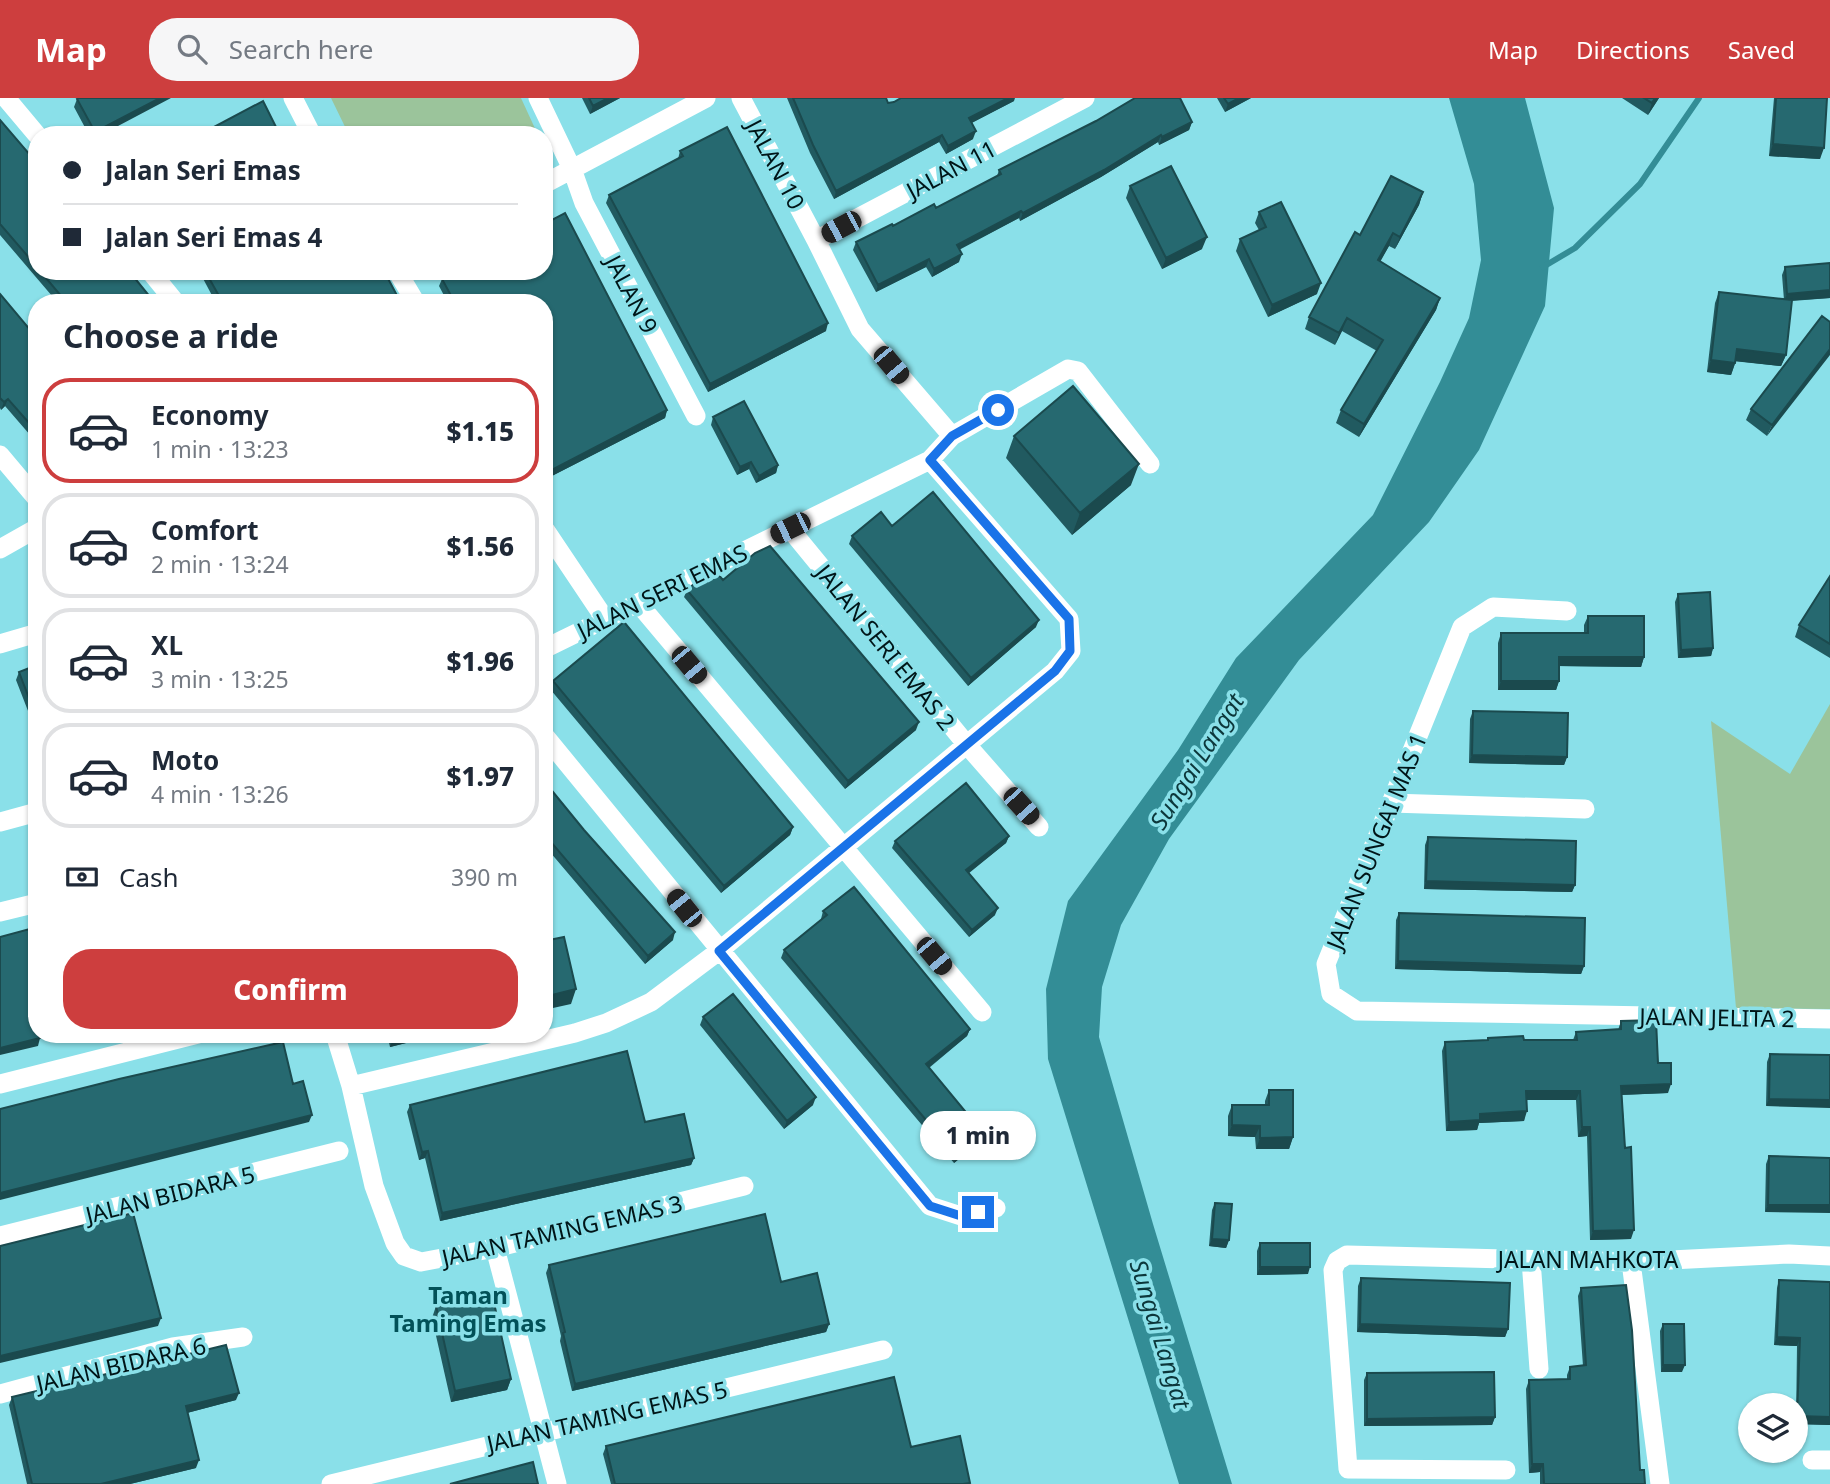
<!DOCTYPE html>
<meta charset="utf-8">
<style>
:root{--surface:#fff;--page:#f6f6f7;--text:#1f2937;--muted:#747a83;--line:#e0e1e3;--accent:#cd3e3e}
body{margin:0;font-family:"Noto Sans",sans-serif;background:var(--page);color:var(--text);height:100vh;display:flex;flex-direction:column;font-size:26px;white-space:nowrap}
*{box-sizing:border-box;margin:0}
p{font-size:23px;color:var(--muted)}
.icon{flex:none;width:38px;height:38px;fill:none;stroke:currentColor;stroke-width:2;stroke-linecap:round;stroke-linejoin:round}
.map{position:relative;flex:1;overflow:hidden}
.panel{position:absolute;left:28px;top:196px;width:525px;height:749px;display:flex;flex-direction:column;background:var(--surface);border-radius:28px;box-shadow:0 2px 5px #0004}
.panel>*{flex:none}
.banner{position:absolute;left:28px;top:28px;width:525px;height:154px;border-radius:28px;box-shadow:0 2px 5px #0004;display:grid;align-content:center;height:154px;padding:0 35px;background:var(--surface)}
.buttons{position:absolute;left:1738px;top:1295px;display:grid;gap:14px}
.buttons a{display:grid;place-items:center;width:70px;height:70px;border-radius:50%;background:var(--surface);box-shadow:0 2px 5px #0004;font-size:35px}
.end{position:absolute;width:32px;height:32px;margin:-16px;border:9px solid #1a73e8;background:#fff;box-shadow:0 0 0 4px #fff}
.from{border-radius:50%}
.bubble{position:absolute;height:49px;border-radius:24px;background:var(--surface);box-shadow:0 2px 5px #0004;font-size:23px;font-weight:800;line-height:49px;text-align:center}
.car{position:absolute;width:21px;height:42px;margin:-21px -10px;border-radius:9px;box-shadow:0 0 5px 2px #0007;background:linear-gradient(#222 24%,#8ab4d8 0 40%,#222 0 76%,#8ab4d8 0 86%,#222 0)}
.banner b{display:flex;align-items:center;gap:24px;height:66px;font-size:26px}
.banner b+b{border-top:2px solid var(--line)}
.banner i{width:18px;height:18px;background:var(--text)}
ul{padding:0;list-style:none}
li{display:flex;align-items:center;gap:21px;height:105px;margin:0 14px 10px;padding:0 21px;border:4px solid var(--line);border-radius:28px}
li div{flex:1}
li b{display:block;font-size:26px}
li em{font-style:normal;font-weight:800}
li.selected{border-color:var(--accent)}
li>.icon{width:63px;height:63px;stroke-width:1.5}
h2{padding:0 35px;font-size:32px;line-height:84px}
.pay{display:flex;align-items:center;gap:18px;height:77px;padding:0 35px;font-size:26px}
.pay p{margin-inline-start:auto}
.primary-button{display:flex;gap:14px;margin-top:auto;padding:14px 35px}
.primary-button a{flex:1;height:80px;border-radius:28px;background:var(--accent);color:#fff;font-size:28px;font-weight:800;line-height:80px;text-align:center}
header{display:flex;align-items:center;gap:42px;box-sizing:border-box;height:98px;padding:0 35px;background:var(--accent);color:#fff}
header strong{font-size:33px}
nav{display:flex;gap:38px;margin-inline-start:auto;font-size:24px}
.search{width:490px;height:63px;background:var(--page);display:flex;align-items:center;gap:18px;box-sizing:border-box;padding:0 24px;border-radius:28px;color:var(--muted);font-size:26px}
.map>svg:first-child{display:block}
.green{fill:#9bc49b}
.water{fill:#338d96}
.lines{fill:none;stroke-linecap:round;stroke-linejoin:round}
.stream{stroke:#338d96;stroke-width:6}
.minor{stroke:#fff;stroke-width:19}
.wall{fill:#215a60}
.shaded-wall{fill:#1b4a4e}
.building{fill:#266970;stroke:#1b4a4e;stroke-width:2}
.route{stroke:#1a73e8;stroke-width:9}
.labels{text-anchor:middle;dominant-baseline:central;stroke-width:7;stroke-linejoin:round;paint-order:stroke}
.street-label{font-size:23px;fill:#001518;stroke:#8ae0e9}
.water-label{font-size:24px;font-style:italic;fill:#0c373b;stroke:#8ae0e9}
.neighbourhood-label{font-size:24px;font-weight:bold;fill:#025158;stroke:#8ae0e9}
</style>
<header>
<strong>Map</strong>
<div class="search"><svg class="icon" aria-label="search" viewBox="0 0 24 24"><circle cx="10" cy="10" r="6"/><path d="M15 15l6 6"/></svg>Search here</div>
<nav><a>Map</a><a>Directions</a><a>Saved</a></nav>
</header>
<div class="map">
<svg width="1830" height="1386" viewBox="0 0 1830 1386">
<rect width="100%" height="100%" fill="#8ae0e9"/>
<path class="green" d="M331 0H521L538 37H349Z
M1830 606V911L1736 910 1711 623 1790 676Z"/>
<path class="water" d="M1449 0H1525L1554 110 1545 208 1479 352 1429 424 1299 562 1169 741 1121 827 1102 889 1099 939 1153 1126 1232 1386H1179L1048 961 1046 891 1068 803 1178 652 1236 560 1373 417 1440 284 1469 220 1481 162 1474 86Z"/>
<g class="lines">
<path class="stream" d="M1543 169 1575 150 1640 86 1699 0"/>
<path class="minor" d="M6 0 37 37
M293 0 312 37
M538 0 572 71 584 105 696 318
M741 0 816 142 860 231 952 338
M544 86 706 0
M816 142 1085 0
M150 173 176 205
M397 173 416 205
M0 357 37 401
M544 430 605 521
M790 431 967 647 1039 729
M0 451 37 430
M638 505 982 914
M1567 513 1493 509 1462 529 1326 866 1331 896 1357 913 1830 921
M0 546 37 535
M544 551 930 362 952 338 1068 271 1078 273 1150 366
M544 637 930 1108 961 1118 996 1110
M1391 705 1585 711
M0 724 37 714
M0 814 37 805
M335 936 351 988 374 1088 395 1145 404 1158 421 1164 495 1150 744 1088
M0 986 198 936
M351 988 575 935 606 925 651 904 719 853 1055 573 1071 553 1069 521 930 362
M0 1138 339 1053
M495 1150 557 1386
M1531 1162 1539 1271
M1631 1164 1660 1386
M0 1296 173 1249 243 1239
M1812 1362H1830
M1506 1372 1348 1371 1333 1172 1337 1163 1347 1157 1631 1164 1789 1156 1830 1158
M331 1386 883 1252"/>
</g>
<path class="wall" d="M582 0H620L590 16Z
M787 0H886L888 5 894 4 1014 3 971 25 973 41 946 56 939 44 834 101 810 55Z
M1217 0H1251L1225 14Z
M1622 0H1659L1648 17Z
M1774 0H1827L1820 61 1769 58Z
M77 1 101 37H89L74 9Z
M0 22 37 65V173H129L155 205H58L0 137Z
M1192 24 1189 32 1159 47 1158 44 1101 79 1020 123 1019 120 959 152V164L932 179 926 169 876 194 853 152 856 144 936 110 997 78 999 72Z
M680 53 826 233 708 294 606 105 609 97 678 61Z
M1130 88 1202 151 1162 171 1126 100Z
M1423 94 1419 107 1395 151 1389 148 1380 163 1440 200 1436 212 1359 339 1336 325 1341 312 1377 253 1342 233 1335 247 1305 231 1309 219 1360 137Z
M1259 114 1317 196 1268 219 1236 153 1240 141 1259 132 1255 125Z
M565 115 667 312 665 320 544 382V205H448L439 188 442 181 456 173H544V126Z
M1830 165V200L1792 203 1786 257 1781 268 1736 263 1731 277 1707 274 1715 205 1719 194 1784 202 1782 177 1785 169Z
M199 173H349L352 180 401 205H216Z
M0 196 37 240V345L5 308 1 312 0 310Z
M1822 218 1767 338 1746 322 1751 311Z
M713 319 778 367 776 375 756 385 749 371 737 377 711 327Z
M1014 338 1131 387 1072 437 1006 360Z
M892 428 1036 529 968 588 849 446 852 438Z
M1830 478V560L1795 539 1799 527Z
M723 482 916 632 845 691 684 499 687 492Z
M1678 496 1713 550 1711 558 1678 560 1675 504Z
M1588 518 1644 559 1641 569 1559 568V583L1556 592H1498V545L1501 535H1584V527Z
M37 567V636L16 582 19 574Z
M553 583 793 729 790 737 721 795 550 591Z
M1473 613 1567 659 1564 667 1469 665 1470 621Z
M544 683 584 732 673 842 645 866 544 747Z
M1009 738 1006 745 968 775 995 817 969 839 892 750 895 743Z
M1428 739 1575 787 1572 794 1424 791 1425 747Z
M823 813 970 931 967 938 929 970 981 1043 954 1065 781 860 784 852 821 822V821Z
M1399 815 1584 868 1581 876 1395 871 1396 822Z
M703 919 813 1007 784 1031 700 927Z
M1621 923 1658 965 1668 995 1622 997 1631 1141 1590 1142 1587 1038 1578 1039 1576 1002H1527L1524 1023 1479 1025 1477 1032 1446 1033 1442 953 1445 944 1487 942 1488 940 1524 942H1573L1576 934 1618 932Z
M387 936H442L390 949Z
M1770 956 1830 957 1766 1008 1767 964Z
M1269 992 1293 1039 1289 1051H1256L1255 1039 1228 1038V1018L1232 1007H1265V1003Z
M410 1007 645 1024 694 1060 691 1067 440 1123 425 1060 419 1062 407 1014Z
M1769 1058 1830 1060 1765 1114 1766 1066Z
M1215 1105 1229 1142 1226 1150 1209 1148 1212 1112Z
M1260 1145 1308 1176 1257 1177V1153Z
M549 1167 781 1184 829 1226 826 1234 572 1293 560 1243 561 1238 546 1175Z
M1361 1180 1508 1231 1505 1239 1357 1234 1358 1188Z
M1779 1182 1830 1327 1796 1326 1797 1248 1774 1247 1777 1190Z
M1581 1190 1640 1372 1645 1386H1540V1374L1529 1375 1526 1291 1529 1282 1567 1281V1277L1570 1269 1583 1268 1578 1198Z
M436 1208 511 1281 507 1292 451 1304 432 1220Z
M1663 1226 1682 1274H1661L1660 1233Z
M1367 1275 1495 1319 1492 1327 1364 1328V1282Z
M12 1299 236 1302 187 1315 196 1370 130 1386H27L9 1307Z
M606 1348 911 1349 970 1386H611L603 1356Z"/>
<path class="shaded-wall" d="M160 0H171L101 37H94L95 34Z
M608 0H620L590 16 593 8Z
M1008 0H1015L1014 3 966 28 969 20Z
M1239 0H1251L1225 14 1228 6Z
M1655 0H1659L1648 17 1652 5Z
M1192 24 1189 32 1159 47 1162 39Z
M976 33 973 41 946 56 948 48Z
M942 37 939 44 834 101 836 93Z
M1161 37 1158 44 1101 79 1020 123 1023 115Z
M1773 46 1824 50 1820 61 1769 58Z
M1423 94 1419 107 1395 151 1400 139Z
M1021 113 1019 120 954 154 957 147Z
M1393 135 1389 148 1374 175 1378 162Z
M1207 139 1202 151 1162 171 1166 160Z
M962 156 959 164 932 179 934 171Z
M929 161 926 169 876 194 878 187Z
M1321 185 1317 196 1268 219 1272 207Z
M1830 192V200L1784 203 1787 196Z
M1440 200 1436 212 1359 339 1364 326Z
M1347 220 1342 233 1335 247 1339 235Z
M828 225 826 233 708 294 710 286Z
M1737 251 1786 257 1781 268 1733 263Z
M1830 251V257L1767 338 1772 327Z
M1711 262 1735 265 1731 277 1707 274Z
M8 301 5 308 1 312 4 304Z
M667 312 665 320 544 382 546 375Z
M751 364 749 371 737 377 740 369Z
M1139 366 1131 387 1072 437 1080 415Z
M778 367 776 375 756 385 759 378Z
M1039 522 1036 529 968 588 971 580Z
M1713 550 1711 558 1678 560 1681 552Z
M1559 559H1644L1641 569 1556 568Z
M1501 583H1559L1556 592H1498Z
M919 624 916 632 845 691 848 683Z
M1472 657 1567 659 1564 667 1469 665Z
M793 729 790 737 721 795 724 788Z
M1009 738 1006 745 963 780 966 772Z
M1426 783 1575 787 1572 794 1424 791Z
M998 810 995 817 969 839 972 832Z
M675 834 673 842 645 866 648 858Z
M1398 863 1584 868 1581 876 1395 871Z
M576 891 571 906 544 912V899Z
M970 931 967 938 923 974 926 966Z
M395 936H442L390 949Z
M40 940 38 948 0 957V950Z
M1671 986 1668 995 1618 997 1621 988Z
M1526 993H1580L1576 1002H1523Z
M816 999 813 1007 784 1031 787 1023Z
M1769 1001 1830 1002V1010L1766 1008Z
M1527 1013 1524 1023 1479 1025 1477 1032 1446 1033 1449 1024 1480 1016Z
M312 1017 309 1024 0 1102V1095Z
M1232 1027 1260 1028 1255 1039 1228 1038Z
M1582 1029H1590L1587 1038 1578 1039Z
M983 1035 981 1043 954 1065 956 1058Z
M1293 1039 1289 1051H1256L1260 1040Z
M428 1053 425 1060 419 1062 422 1054Z
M694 1060 691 1067 440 1123 442 1115Z
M1768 1107H1830V1115L1765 1114Z
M1634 1132 1631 1141 1590 1142 1593 1133Z
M1212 1141 1229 1142 1226 1150 1209 1148Z
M1260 1169H1310L1308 1176 1257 1177Z
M161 1220 158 1228 0 1265V1258Z
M829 1226 826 1234 572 1293 575 1286Z
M1360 1226 1508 1231 1505 1239 1357 1234Z
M1777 1239 1800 1240 1797 1248 1774 1247Z
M1663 1267H1685L1682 1274H1661Z
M511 1281 507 1292 451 1304 455 1293Z
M239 1295 236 1302 183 1316 186 1308Z
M1797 1318 1830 1319V1327L1796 1326Z
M1495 1319 1492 1327 1364 1328 1367 1321Z
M199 1362 196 1370 130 1386H101Z
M1532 1366H1543L1540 1374 1529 1375Z"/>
<path class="building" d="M79 0H160L95 34 77 1Z
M589 0H608L593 8Z
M793 0H886L888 5 894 4 901 0H1008L969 20 976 33 948 48 942 37 836 93 813 47Z
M1135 0H1180L1192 24 1162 39 1161 37 1104 72 1023 115 1021 113 957 147 962 156 934 171 929 161 878 187 856 144 892 126 893 128 934 106 936 110 1001 76 999 72 1096 23Z
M1224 0H1239L1228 6Z
M1644 0H1655L1652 5Z
M1776 0H1827L1824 50 1773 46Z
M263 3 280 37H199Z
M0 22 37 65V169L0 126Z
M727 29 828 225 710 286 609 97 683 58 680 53Z
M1171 68 1207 139 1166 160 1130 88Z
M1391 78 1423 94 1400 139 1393 135 1378 162 1440 200 1364 326 1341 312 1383 242 1347 220 1339 235 1309 219 1355 134 1360 137Z
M1281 104 1321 185 1272 207 1240 141 1266 129 1259 114Z
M565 115 667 312 546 375 544 372V205H455L442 181 456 173H544V126Z
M1830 165V192L1787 196 1785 169Z
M40 173H129L155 205H67Z
M205 173H349L352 180 364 173H384L401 205H223Z
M1719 194 1792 202 1786 257 1737 251 1735 265 1711 262Z
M0 196 37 240V334L8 301 4 304 0 300Z
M1822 218 1830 224V251L1772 327 1751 311Z
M1073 288 1139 366 1080 415 1014 338Z
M744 303 778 367 759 378 751 364 740 369 713 319Z
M933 394 1039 522 971 580 852 438 881 414 892 428Z
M770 448 919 624 848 683 687 492 696 484 716 474 723 482 755 455Z
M1830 478V546L1799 527Z
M1710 494 1713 550 1681 552 1678 496Z
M1588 518H1644V559H1559V583H1501V535H1588Z
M624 524 793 729 724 788 553 583Z
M37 567V621L19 574Z
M1473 613 1568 615 1567 659 1472 657Z
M544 683 584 732 675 834 648 858 544 736Z
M966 685 1009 738 966 772 998 810 972 832 895 743Z
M1428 739 1576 743 1575 787 1426 783Z
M854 789 970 931 926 966 983 1035 956 1058 784 852 827 817 823 813Z
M1399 815 1585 820 1584 868 1398 863Z
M37 829V936H39L40 940 0 950V839Z
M564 839 576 891 544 899V843Z
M733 896 816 999 787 1023 703 919Z
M1656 922 1658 965H1671V986L1621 988 1625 1050 1631 1049 1634 1132 1593 1133 1590 1029H1582L1580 993H1526L1527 1013 1480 1016V1022L1449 1024 1445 944 1488 942V940L1523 938 1524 942H1577L1576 934 1621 931V923Z
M283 944 293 986 303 983 312 1017 0 1095V1011L119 981Z
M627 953 645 1024 684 1016 694 1060 442 1115 428 1053 422 1054 410 1007Z
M1770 956 1830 957V1002L1769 1001Z
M1269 992H1293V1039L1260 1040V1028L1232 1027V1007H1269Z
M1769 1058 1830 1060V1107H1768Z
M1215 1105 1232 1106 1229 1142 1212 1141Z
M133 1115 161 1220 0 1258V1148Z
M765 1116 781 1184 817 1175 829 1226 575 1286 563 1235 565 1234 549 1167Z
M1260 1145H1310V1169H1260Z
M1361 1180 1510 1185 1508 1231 1360 1226Z
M1779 1182 1830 1184V1319L1797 1318 1800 1240 1777 1239Z
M1626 1187 1632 1232 1640 1372H1644L1645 1386H1544L1543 1366H1532L1529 1282 1570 1281V1269L1586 1267 1581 1190Z
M492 1196 511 1281 455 1293 436 1208Z
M1663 1226H1684L1685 1267H1663Z
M226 1247 239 1295 186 1308 199 1362 101 1386H32L12 1299Z
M1494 1274 1495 1319 1367 1321V1275Z
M894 1279 911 1349 960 1338 970 1385 963 1386H615L606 1348Z
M533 1364 538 1386H450Z"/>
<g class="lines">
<path class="route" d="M978 1114 961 1118 930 1108 719 853 1055 573 1070 553 1069 521 930 362 952 338 998 312"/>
</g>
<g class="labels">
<g class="street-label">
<text transform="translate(776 66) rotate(62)">JALAN 10</text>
<text transform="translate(951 71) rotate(-28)">JALAN 11</text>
<text transform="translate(632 196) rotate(62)">JALAN 9</text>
<text transform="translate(662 493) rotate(-26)">JALAN SERI EMAS</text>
<text transform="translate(886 549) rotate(51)">JALAN SERI EMAS 2</text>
<text transform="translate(1376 743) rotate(-68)">JALAN SUNGAI MAS 1</text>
<text transform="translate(1717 919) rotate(1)">JALAN JELITA 2</text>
<text transform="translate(170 1096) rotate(-14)">JALAN BIDARA 5</text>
<text transform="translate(562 1132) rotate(-13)">JALAN TAMING EMAS 3</text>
<text x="1588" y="1161">JALAN MAHKOTA</text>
<text transform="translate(121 1266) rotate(-13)">JALAN BIDARA 6</text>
<text transform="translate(607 1318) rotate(-13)">JALAN TAMING EMAS 5</text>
</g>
<g class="water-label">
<text transform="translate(1196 663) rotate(-58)">Sungai Langat</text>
<text transform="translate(1161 1236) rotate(73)">Sungai Langat</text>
</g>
<g class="neighbourhood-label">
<text x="468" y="1196">Taman<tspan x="468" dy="28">Taming Emas</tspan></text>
</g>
</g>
</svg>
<div class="buttons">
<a><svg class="icon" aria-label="layers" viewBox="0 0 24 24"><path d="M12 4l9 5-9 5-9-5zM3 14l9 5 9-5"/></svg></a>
</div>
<i class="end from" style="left:998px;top:312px"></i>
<i class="end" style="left:978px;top:1114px"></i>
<div class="bubble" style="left:920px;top:1013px;width:116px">1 min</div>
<i class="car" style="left:841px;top:129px;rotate:242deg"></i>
<i class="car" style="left:891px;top:267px;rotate:140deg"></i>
<i class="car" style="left:790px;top:430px;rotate:244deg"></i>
<i class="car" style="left:689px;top:567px;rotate:140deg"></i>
<i class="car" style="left:1021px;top:708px;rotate:138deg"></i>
<i class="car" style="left:684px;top:810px;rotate:321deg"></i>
<i class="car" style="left:934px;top:858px;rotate:140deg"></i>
<div class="banner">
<b><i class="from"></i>Jalan Seri Emas</b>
<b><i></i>Jalan Seri Emas 4</b>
</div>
<section class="panel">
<h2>Choose a ride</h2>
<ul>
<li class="selected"><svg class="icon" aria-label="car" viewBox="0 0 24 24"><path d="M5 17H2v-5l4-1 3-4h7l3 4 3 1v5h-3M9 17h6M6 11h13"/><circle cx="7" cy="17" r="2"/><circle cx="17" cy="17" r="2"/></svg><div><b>Economy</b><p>1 min · 13:23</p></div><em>$1.15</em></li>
<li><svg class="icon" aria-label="car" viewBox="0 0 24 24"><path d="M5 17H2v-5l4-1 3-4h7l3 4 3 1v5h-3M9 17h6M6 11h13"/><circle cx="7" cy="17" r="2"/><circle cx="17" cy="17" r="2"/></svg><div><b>Comfort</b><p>2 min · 13:24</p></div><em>$1.56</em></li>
<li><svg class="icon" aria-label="car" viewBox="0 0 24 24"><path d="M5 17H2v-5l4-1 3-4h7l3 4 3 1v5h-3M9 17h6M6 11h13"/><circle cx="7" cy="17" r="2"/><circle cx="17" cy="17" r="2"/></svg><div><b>XL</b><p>3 min · 13:25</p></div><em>$1.96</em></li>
<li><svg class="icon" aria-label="car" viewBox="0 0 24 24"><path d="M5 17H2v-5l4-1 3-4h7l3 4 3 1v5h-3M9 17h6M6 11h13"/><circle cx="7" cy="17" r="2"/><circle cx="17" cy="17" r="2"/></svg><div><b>Moto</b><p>4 min · 13:26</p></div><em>$1.97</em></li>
</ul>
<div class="pay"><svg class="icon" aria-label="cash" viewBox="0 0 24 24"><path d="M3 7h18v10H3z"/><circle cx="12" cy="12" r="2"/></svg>Cash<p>390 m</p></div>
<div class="primary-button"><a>Confirm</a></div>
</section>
</div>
